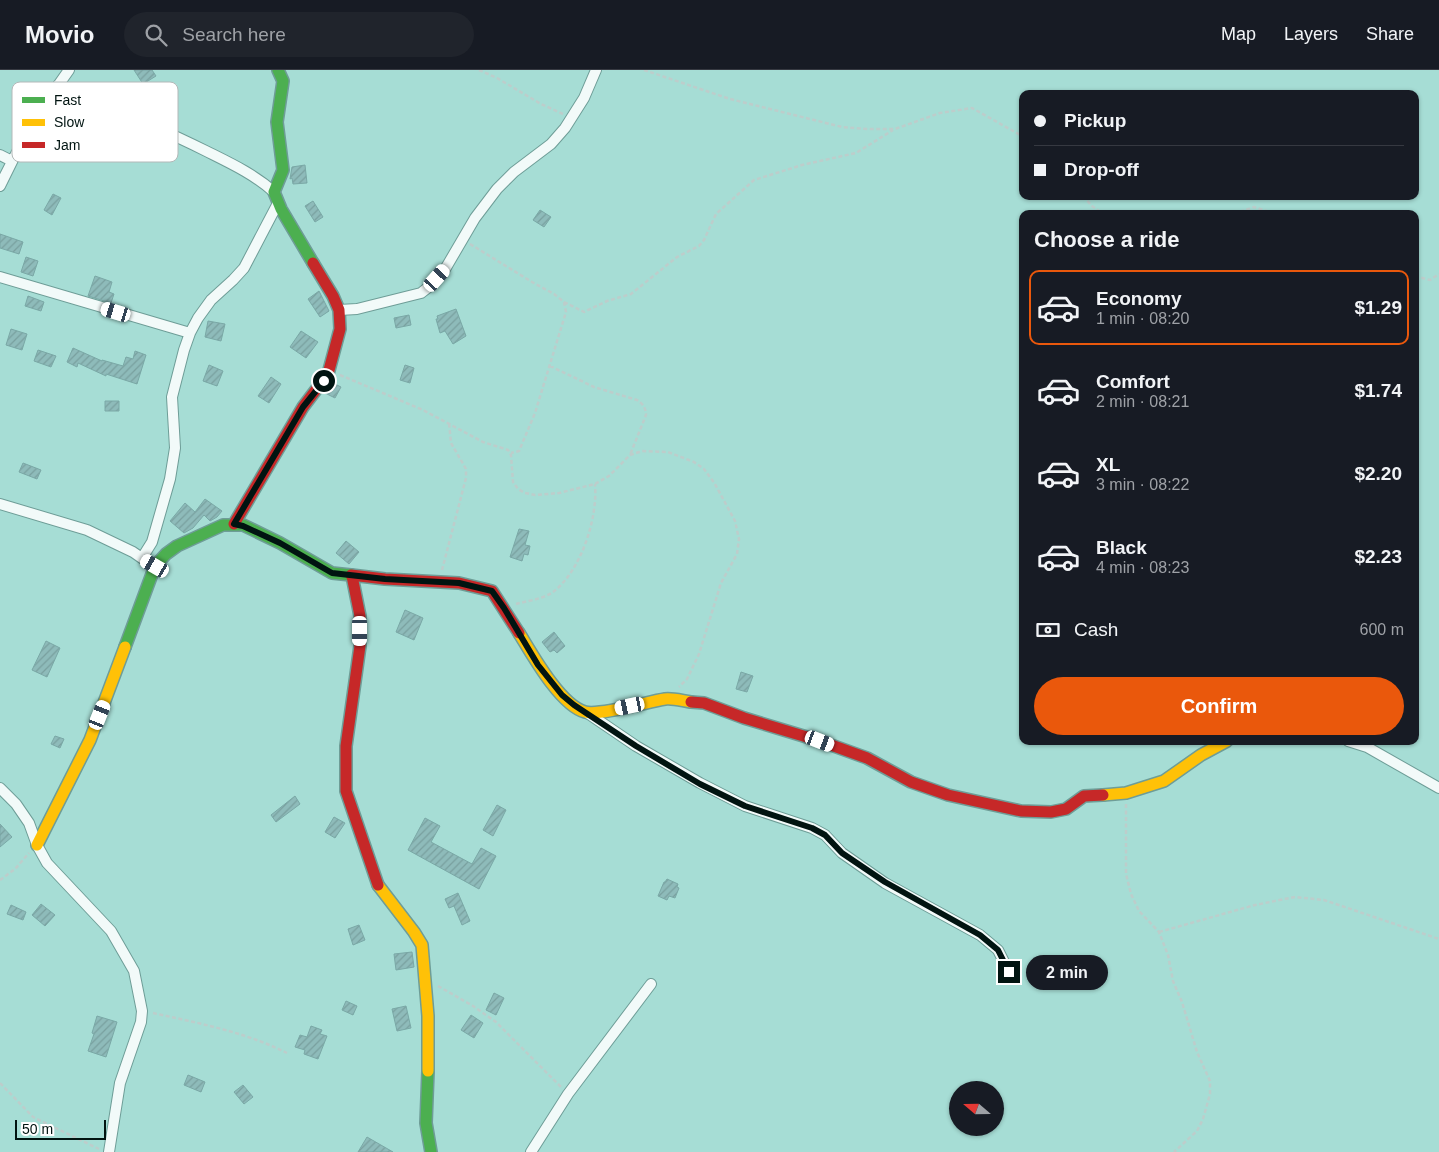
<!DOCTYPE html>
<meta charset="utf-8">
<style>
:root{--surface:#171b24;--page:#20242c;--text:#f1f3f6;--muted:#9ea1a6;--line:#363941;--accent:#ea580c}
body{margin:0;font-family:Helvetica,sans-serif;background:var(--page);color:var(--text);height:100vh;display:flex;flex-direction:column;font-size:19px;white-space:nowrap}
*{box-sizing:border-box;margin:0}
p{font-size:16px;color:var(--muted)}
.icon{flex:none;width:28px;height:28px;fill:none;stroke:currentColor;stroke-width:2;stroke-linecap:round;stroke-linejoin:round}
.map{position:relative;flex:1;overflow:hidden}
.panel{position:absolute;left:1019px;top:140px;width:400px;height:535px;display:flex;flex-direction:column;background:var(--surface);border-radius:10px;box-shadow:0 1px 4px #0004}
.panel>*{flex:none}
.banner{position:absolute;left:1019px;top:20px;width:400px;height:110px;border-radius:10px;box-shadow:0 1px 4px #0004;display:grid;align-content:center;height:110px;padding:0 15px;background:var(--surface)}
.needle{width:32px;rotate:290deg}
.fabs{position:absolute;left:949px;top:1011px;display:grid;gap:10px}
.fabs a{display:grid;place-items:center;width:55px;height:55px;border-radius:50%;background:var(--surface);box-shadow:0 1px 4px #0004;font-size:25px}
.scale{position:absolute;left:15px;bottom:12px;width:91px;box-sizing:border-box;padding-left:5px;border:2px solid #011411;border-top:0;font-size:14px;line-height:18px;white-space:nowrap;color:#011411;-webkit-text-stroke:4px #fff;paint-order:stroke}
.end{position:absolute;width:22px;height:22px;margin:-11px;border:6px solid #011411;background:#fff;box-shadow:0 0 0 2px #fff}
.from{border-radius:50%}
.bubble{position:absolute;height:35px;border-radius:18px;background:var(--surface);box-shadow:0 1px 4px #0004;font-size:16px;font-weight:700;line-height:35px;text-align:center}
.car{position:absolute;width:15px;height:30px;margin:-15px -8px;border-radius:6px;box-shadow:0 0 4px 1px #0007;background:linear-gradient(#fff 24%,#345 0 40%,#fff 0 76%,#345 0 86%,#fff 0)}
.banner b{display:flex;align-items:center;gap:18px;height:48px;font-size:19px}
.banner b+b{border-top:1px solid var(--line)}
.banner i{width:12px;height:12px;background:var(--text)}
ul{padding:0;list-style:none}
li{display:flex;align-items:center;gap:15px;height:75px;margin:0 10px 8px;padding:0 5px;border:2px solid transparent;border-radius:10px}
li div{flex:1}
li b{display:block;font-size:19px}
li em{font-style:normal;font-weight:700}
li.current{border-color:var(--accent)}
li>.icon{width:45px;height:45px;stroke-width:1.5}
h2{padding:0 15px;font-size:22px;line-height:60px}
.pay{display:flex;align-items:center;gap:12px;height:55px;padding:0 15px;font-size:19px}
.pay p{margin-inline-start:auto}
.cta{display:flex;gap:10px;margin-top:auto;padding:10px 15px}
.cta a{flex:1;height:58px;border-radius:30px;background:var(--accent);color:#fff;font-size:20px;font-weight:700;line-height:58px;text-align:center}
header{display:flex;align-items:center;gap:30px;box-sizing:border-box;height:70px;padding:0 25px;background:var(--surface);border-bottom:1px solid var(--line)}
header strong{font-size:24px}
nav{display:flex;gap:28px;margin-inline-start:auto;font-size:18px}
.search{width:350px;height:45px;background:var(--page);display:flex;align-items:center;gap:12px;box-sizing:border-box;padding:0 18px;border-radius:28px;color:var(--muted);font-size:19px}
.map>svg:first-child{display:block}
.building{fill:url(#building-hatch);stroke:#7aa8a6}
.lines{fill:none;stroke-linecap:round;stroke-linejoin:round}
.street-casing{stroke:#6e9d97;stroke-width:12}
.fast-casing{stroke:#6e9d97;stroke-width:14}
.slow-casing{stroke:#6e9d97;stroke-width:14}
.jam-casing{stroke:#6e9d97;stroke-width:14}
.path{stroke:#bdcdcb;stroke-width:2.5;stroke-dasharray:4 2.5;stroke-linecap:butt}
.street{stroke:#f2faf9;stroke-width:10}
.fast{stroke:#4caf50;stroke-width:11}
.slow{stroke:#ffc107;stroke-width:11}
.jam{stroke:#c62828;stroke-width:11}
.route{stroke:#011411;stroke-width:6}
.key{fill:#fff;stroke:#b3b8b8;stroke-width:1}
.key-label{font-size:14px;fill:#011411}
</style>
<header>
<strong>Movio</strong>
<div class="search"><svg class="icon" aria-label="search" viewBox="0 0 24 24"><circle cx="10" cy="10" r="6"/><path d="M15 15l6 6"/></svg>Search here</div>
<nav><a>Map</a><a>Layers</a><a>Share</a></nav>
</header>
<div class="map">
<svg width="1439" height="1082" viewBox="0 0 1439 1082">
<defs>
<pattern id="building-hatch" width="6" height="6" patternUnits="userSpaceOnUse" patternTransform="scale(1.25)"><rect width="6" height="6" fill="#8ebbba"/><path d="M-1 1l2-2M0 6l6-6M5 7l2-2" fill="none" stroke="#79a09f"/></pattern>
</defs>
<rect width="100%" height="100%" fill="#a6ddd5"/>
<path class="building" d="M134 0H152L156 6 143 14Z
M305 95 307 113 293 114 292 108 290 109 292 97Z
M53 124 61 128 52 145 44 140Z
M313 131 323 147 315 152 305 136Z
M540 140 551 147 544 157 533 150Z
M0 164 23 172 19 184 0 178Z
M26 187 38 191 33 206 21 202Z
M95 206 112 212 109 222 114 224 111 233 88 226Z
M319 221 329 241 320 247 308 229Z
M28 226 44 232 41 241 25 236Z
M456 239 466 266 453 274 445 261 440 263 436 249H438L437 246Z
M409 245 411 255 396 258 394 248Z
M208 251 225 254 221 271 205 267Z
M11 259 27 264 22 280 6 275Z
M301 261 318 272 306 288 290 277Z
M73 278 102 291V290L123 296 126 287 133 289 135 281 146 285 137 314 106 304V306L78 293 77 297 67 292Z
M38 280 56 286 51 297 34 291Z
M209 295 223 301 217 316 203 311Z
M405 295 414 298 410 313 400 310Z
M271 307 281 314 269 333 258 326Z
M333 313 341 317 335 328 325 323Z
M105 331H119V341H105Z
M23 393 41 400 37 409 19 402Z
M205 429 222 441 217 447 210 451 204 445 193 458 184 463 170 451 185 433 195 442Z
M519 459 529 461 525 475 530 476 528 485 524 484 522 491 510 487Z
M346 471 359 482 349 494 336 483Z
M405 540 423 548 414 570 396 562Z
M554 562 565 576 557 583 554 580 550 582 542 572Z
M46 571 60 578 47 607 32 600Z
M741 602 753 606 747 622 736 619Z
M55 666 64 669 60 678 51 674Z
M295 726 300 734 276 752 271 745Z
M497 735 506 740 493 766 483 760Z
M334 747 345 753 335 768 325 762Z
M425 748 440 756 431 772 472 794 481 778 496 786 479 819 408 780Z
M0 754 12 767 0 777Z
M667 809 678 814 677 817 679 818 675 828 669 826 667 830 658 826 664 812H665Z
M458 823 470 851 462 855 454 836 449 838 445 829Z
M41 834 55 845 45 856 32 845Z
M11 835 26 842 23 850 7 844Z
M359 855 365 870 353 875 348 859Z
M412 882 414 897 396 900 394 884Z
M494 923 504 928 496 945 486 940Z
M346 931 357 936 353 945 342 940Z
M406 936 411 958 397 961 392 939Z
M471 945 483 953 474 968 461 960Z
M97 946 117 952 106 987 88 981 94 964 92 963Z
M311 956 322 960 320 964 327 966 318 989 304 984 305 980 295 977 300 965 307 967Z
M188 1005 205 1012 201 1022 184 1015Z
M243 1015 253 1027 244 1034 234 1022Z
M367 1067 393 1082H358Z"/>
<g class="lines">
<defs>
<path id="street" d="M58 15C108 36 158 57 206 81 230 93 254 104 274 122
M0 85 12 91
M0 116C19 75 42 36 69 0
M0 207 190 263
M339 240 357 239 421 223 430 216 444 201 475 148 497 119 514 102 551 74 565 58 584 28 596 0
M0 434 87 460 133 482 146 491
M142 488 152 472 170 409 175 378 172 327 184 280 190 263 198 248 211 230 233 210 244 198 278 133
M586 642 636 676 700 713 745 736 812 758 825 765 842 783 885 813 980 865 998 880 1009 902
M1348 671 1367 677 1439 718
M0 718 16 734 29 753 37 775 47 793 111 861 134 901 142 941 141 952 120 1013 109 1082
M531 1082 568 1024 651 914"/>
<path id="fast" d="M278 0 283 11 277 52 283 100 274 122 281 139 313 193
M125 577 155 496 166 484 177 476 223 455H243L280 473 332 503 351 505
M428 1001 426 1053 431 1082"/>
<path id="slow" d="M519 563C532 584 560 635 585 642 599 646 647 632 665 629 673 628 683 631 691 632
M1103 725 1126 723 1164 711 1201 685 1227 671
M37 775 90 670 125 577
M378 815 414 862 422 875 428 946V1001"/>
<path id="jam" d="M234 454 303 337 328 304 340 259 339 240 333 226 313 193
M351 505 385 509 459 513 492 521 519 563
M352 506 360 546V576L346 676V721L378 815
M691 632 704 633 744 648 820 671 867 688 911 712 948 725 1021 741 1051 742 1066 739 1084 726 1103 725"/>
</defs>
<use href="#street" class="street-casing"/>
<use href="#fast" class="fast-casing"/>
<use href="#slow" class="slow-casing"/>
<use href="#jam" class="jam-casing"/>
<path class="path" d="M479 0 497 8 541 34 563 44
M644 0 730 29 842 57 868 59H895L940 43 972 38 1022 66
M1083 126 1092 136 1103 144
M1234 144 1254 137 1276 144
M470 174 532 212 554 224 564 232 566 242 535 343 519 381 511 383
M1415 206 1430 210 1439 204
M564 232 584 242 607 231 631 224 677 187 699 176 704 170 716 144 754 110 802 95 856 83 893 60
M550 296 594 317 637 330C643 334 646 338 646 345L630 385
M340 305 423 340 483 372 508 380 511 385 513 412 518 419 525 423 535 425 559 423 595 414 609 406 630 385 642 381 668 382 694 392 704 399 715 414 735 451 739 469 737 484 721 513 699 584 687 609 679 617
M442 500 466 408V399L451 373 449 353
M516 534C527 531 543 529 553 522 581 501 598 448 595 414
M1126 734V804L1131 824 1139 841 1159 862 1168 885 1173 911 1182 932 1197 982 1210 1011V1024L1203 1049 1197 1061 1174 1082
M0 810 15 799 29 783
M1159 862 1255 835 1295 827 1324 830 1439 869
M438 916 473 936 496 952 561 1017
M153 943C198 953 245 962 287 983
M0 1013 33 1047 99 1079"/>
<use href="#street" class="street"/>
<use href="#fast" class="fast"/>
<use href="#slow" class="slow"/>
<use href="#jam" class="jam"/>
</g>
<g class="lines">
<path class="route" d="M324 311 303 337 234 454 243 456 280 473 332 503 385 509 459 513 492 521 504 538 538 595 562 625 574 635 636 676 700 714 745 736 812 758 825 765 842 783 885 812 980 865 998 880 1009 902"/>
</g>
<rect x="12" y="12" width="166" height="80" rx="8" class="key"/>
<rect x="22" y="27" width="23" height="6" fill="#4caf50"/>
<rect x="22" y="49" width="23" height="7" fill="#ffc107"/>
<rect x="22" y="72" width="23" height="6" fill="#c62828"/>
<g class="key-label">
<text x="54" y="35">Fast</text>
<text x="54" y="57">Slow</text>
<text x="54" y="80">Jam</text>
</g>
</svg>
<div class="fabs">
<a><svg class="needle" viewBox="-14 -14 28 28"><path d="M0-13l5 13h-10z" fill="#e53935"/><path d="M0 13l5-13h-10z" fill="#9ea1a6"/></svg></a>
</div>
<div class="scale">50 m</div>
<i class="end from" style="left:324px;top:311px"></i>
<i class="end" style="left:1009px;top:902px"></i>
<div class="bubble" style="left:1026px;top:885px;width:82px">2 min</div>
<i class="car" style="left:437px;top:208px;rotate:42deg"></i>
<i class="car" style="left:116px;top:242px;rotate:287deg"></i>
<i class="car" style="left:155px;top:496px;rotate:300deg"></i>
<i class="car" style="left:360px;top:561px;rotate:180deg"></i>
<i class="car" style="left:630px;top:636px;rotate:258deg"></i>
<i class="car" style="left:100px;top:645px;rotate:22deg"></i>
<i class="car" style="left:820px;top:671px;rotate:111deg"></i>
<div class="banner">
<b><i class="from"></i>Pickup</b>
<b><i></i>Drop-off</b>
</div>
<section class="panel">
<h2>Choose a ride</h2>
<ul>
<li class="current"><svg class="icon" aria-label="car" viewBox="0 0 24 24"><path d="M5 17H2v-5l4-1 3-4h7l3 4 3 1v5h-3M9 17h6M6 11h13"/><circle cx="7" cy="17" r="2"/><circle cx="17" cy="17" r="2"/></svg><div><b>Economy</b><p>1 min · 08:20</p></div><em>$1.29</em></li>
<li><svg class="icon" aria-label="car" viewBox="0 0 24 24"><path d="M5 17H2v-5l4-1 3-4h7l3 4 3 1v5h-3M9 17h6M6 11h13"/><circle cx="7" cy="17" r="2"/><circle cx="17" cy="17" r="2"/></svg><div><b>Comfort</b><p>2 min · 08:21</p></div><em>$1.74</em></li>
<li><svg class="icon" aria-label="car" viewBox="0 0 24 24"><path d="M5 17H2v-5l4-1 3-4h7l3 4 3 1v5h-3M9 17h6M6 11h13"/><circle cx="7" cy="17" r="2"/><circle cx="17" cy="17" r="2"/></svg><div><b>XL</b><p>3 min · 08:22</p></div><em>$2.20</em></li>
<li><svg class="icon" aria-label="car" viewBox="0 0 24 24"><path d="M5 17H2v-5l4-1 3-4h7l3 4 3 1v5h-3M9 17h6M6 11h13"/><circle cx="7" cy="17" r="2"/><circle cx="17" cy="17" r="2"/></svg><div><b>Black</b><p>4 min · 08:23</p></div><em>$2.23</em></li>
</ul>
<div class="pay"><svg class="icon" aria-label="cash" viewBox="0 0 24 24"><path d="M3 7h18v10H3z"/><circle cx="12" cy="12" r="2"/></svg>Cash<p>600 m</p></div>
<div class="cta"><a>Confirm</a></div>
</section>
</div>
